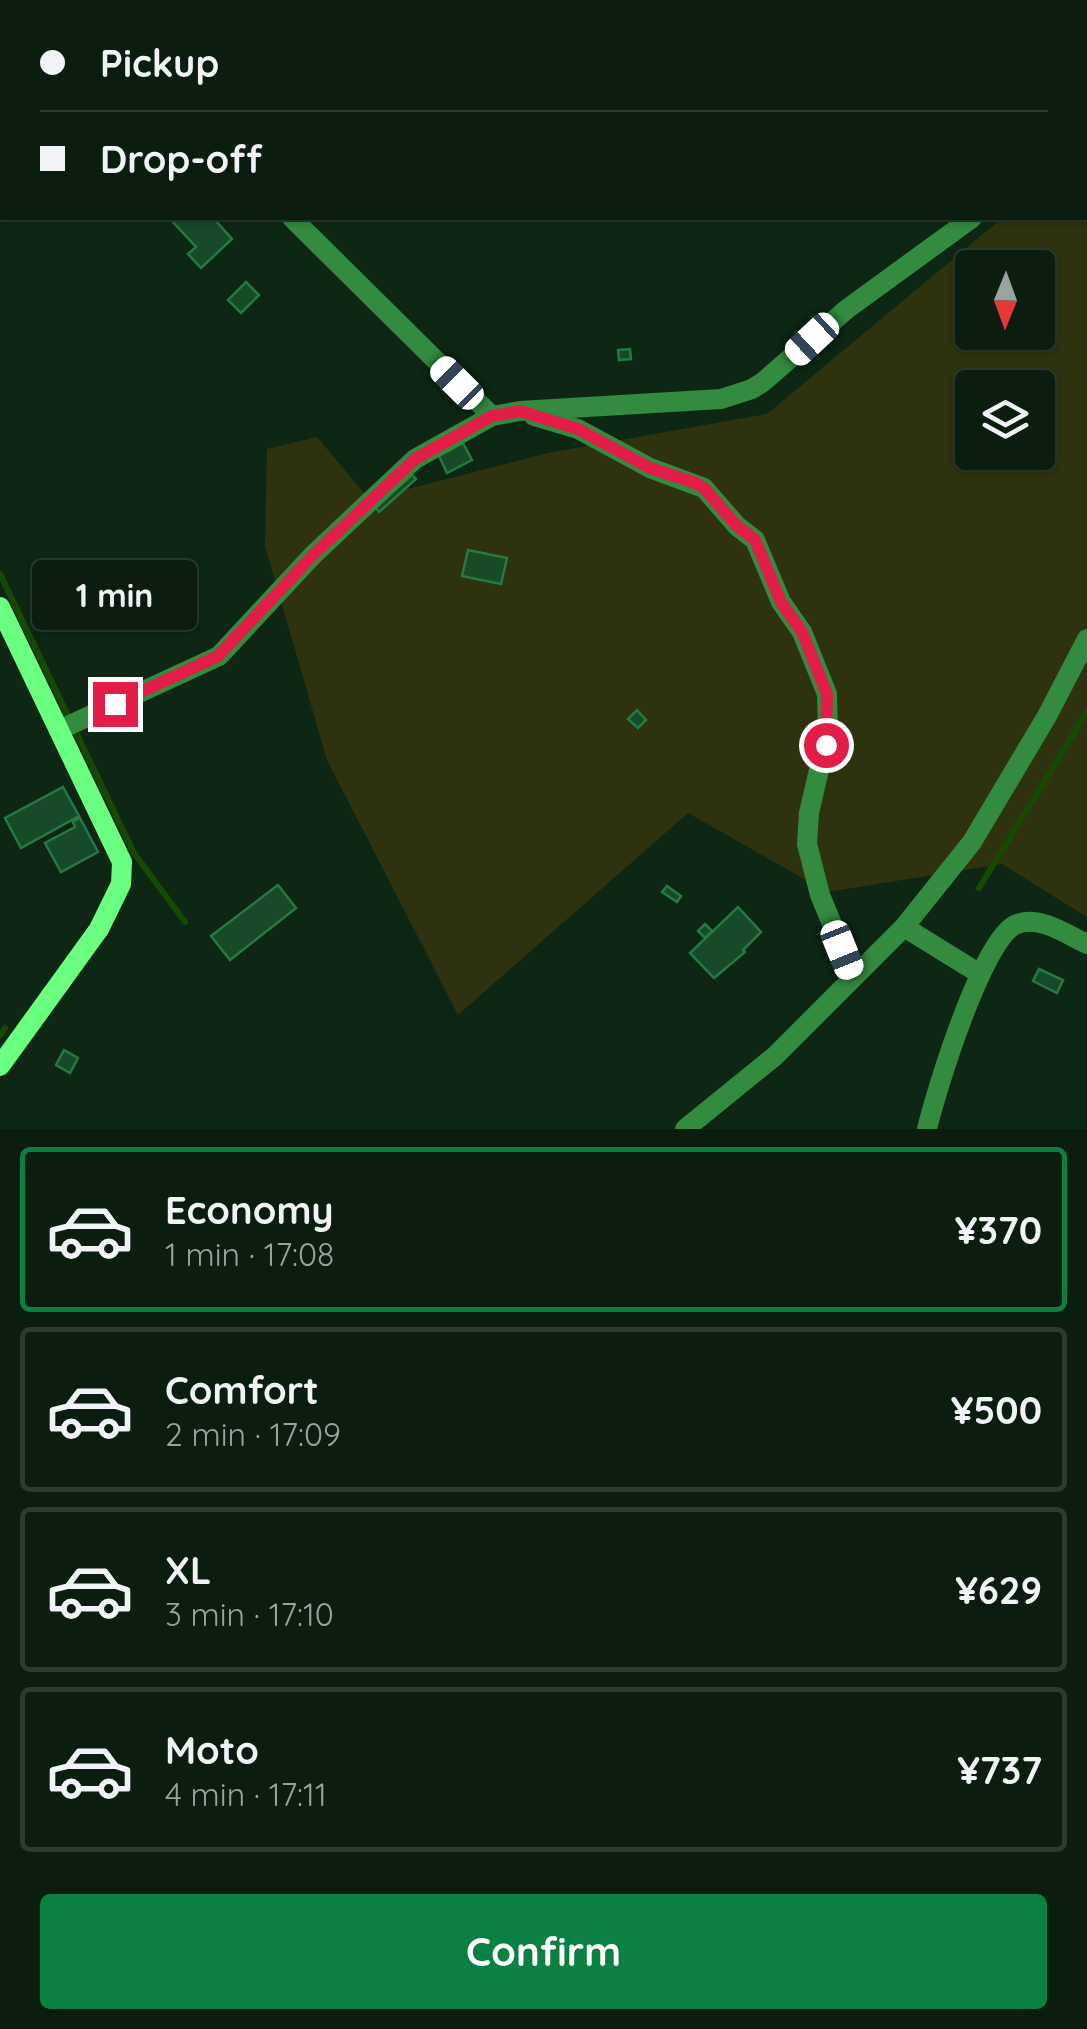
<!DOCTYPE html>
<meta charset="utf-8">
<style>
:root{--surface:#0a1d0f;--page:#132618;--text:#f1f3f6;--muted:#99a29e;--line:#2a3b2f;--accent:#0b8043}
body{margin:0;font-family:Quicksand,sans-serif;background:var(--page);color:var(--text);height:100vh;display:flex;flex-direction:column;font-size:38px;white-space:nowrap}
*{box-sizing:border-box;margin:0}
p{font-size:32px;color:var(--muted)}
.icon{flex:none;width:55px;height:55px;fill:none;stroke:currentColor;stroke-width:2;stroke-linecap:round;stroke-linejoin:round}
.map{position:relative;height:1129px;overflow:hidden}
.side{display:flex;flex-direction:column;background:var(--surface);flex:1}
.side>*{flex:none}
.top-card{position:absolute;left:0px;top:0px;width:1088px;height:220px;box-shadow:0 2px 8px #0004,0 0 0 2px var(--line);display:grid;align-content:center;height:220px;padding:0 40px;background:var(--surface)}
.needle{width:65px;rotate:181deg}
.buttons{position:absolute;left:955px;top:250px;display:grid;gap:20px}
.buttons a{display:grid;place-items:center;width:100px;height:100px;border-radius:10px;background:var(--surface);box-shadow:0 2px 8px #0004,0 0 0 2px var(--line);font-size:50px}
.end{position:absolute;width:45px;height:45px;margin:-22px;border:12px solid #e11d48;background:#fff;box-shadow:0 0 0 5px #fff}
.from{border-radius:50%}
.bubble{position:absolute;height:70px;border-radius:10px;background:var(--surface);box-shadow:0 2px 8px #0004,0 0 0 2px var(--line);font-size:32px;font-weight:700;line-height:70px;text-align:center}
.car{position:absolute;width:30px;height:60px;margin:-30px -15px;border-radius:12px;box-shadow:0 0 8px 2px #0007;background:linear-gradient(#fff 24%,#345 0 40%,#fff 0 76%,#345 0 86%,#fff 0)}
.top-card b{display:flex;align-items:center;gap:35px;height:95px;font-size:38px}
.top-card b+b{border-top:2px solid var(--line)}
.top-card i{width:25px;height:25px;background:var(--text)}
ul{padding:18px 0 0;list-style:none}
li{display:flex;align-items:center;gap:30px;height:165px;margin:0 20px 15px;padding:0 20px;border:5px solid var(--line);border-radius:10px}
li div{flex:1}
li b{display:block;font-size:38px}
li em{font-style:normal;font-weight:700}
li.selected{border-color:var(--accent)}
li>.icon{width:90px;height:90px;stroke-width:1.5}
.primary-button{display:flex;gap:20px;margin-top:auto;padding:20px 40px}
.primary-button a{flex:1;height:115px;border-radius:10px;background:var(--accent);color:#fff;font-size:40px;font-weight:700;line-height:115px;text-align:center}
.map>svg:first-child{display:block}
.green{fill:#2f320f;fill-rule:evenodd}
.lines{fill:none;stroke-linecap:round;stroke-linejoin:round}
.stream{stroke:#164904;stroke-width:6}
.building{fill:#174a27;stroke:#267940;stroke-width:2.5}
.path{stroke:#bbc422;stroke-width:4;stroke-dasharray:5 8;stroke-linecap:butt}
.street{stroke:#338b40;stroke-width:20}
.secondary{stroke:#6aff7f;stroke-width:20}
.route{stroke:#e11d48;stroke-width:12}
</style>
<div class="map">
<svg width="1087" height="1129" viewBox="0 0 1087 1129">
<rect width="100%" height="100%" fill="#0d2714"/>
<path class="green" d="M1087 146V917L1002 864 827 892 688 813 458 1015 327 760 265 546 267 449 317 437 369 499 548 453 767 414 1002 218H1085ZM972 268H1038V332H972ZM972 388H1038V452H972Z"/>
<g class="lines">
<path class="stream" d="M0 574 134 853 185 922
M979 888 1087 712
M0 1035 5 1028"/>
</g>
<path class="building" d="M175 218H219L216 221 232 239 201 268 188 254 196 247 172 221Z
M246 282 259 295 241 313 228 300Z
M630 349 631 359 619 360 618 350Z
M463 443 472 460 447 473 439 456Z
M412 475 416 479 379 512 375 507Z
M468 550 507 558 501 584 462 576Z
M637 710 646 720 638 728 628 719Z
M63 787 79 816 21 848 5 818Z
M80 818 98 852 61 872 45 843 75 827 73 822Z
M278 885 296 908 230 960 211 936Z
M667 886 681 896 677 902 662 892Z
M738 907 761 932 743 950 745 952 714 978 690 953Z
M705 924 712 931 705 938 698 931Z
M1039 969 1063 980 1057 993 1033 981Z
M64 1050 78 1058 70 1073 56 1065Z"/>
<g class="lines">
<path class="path" d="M930 0 933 2
M460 2 462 0
M981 2 984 0"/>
<path class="street" d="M77 0 80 2
M1085 127 1087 125
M292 218 492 416
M534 416 578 429 650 468 704 488 737 526 755 540 781 602 802 632 827 694 828 731 809 813 807 844 820 895 854 977
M59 730 219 656 313 555 415 459 492 416 520 411 721 399 752 389 763 382 847 309 972 218
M904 927 972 842 1047 716 1087 639
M685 1129 775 1056 904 927 980 974
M927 1129C936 1091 982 941 1015 925 1038 914 1066 934 1087 944"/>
<path class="secondary" d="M0 607 122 862 121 884 99 929 0 1066"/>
</g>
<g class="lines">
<path class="route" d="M115 704 218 656 313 555 415 459 492 416 520 411 578 429 650 468 693 482 704 488 737 526 755 540 781 602 802 632 827 694 826 745"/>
</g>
</svg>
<div class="buttons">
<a><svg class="needle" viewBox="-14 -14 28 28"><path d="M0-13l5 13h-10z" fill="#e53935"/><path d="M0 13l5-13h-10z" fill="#99a29e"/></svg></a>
<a><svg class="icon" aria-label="layers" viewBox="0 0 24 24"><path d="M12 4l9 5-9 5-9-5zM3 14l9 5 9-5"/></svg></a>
</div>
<i class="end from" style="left:826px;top:745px"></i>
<i class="end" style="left:115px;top:704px"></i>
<div class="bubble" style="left:32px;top:560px;width:165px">1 min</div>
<i class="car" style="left:812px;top:339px;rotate:227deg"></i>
<i class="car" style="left:457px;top:383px;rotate:315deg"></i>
<i class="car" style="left:842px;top:950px;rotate:158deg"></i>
<div class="top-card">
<b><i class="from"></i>Pickup</b>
<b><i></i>Drop-off</b>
</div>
</div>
<section class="side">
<ul>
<li class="selected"><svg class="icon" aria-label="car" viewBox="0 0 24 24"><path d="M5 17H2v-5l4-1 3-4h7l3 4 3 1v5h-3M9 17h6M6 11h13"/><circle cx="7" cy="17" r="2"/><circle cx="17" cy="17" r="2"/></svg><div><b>Economy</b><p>1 min · 17:08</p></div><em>¥370</em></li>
<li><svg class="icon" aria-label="car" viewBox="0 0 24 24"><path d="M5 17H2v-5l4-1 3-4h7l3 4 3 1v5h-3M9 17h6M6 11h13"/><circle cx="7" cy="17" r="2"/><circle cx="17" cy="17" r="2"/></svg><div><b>Comfort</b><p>2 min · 17:09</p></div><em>¥500</em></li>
<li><svg class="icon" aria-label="car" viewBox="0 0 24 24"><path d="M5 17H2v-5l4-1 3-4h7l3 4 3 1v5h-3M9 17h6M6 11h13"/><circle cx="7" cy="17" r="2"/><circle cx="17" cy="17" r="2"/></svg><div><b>XL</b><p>3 min · 17:10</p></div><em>¥629</em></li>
<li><svg class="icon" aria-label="car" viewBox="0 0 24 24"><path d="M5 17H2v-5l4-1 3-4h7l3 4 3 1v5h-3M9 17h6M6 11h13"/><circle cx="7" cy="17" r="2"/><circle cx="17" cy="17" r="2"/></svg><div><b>Moto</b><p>4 min · 17:11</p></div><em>¥737</em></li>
</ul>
<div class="primary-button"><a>Confirm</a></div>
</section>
